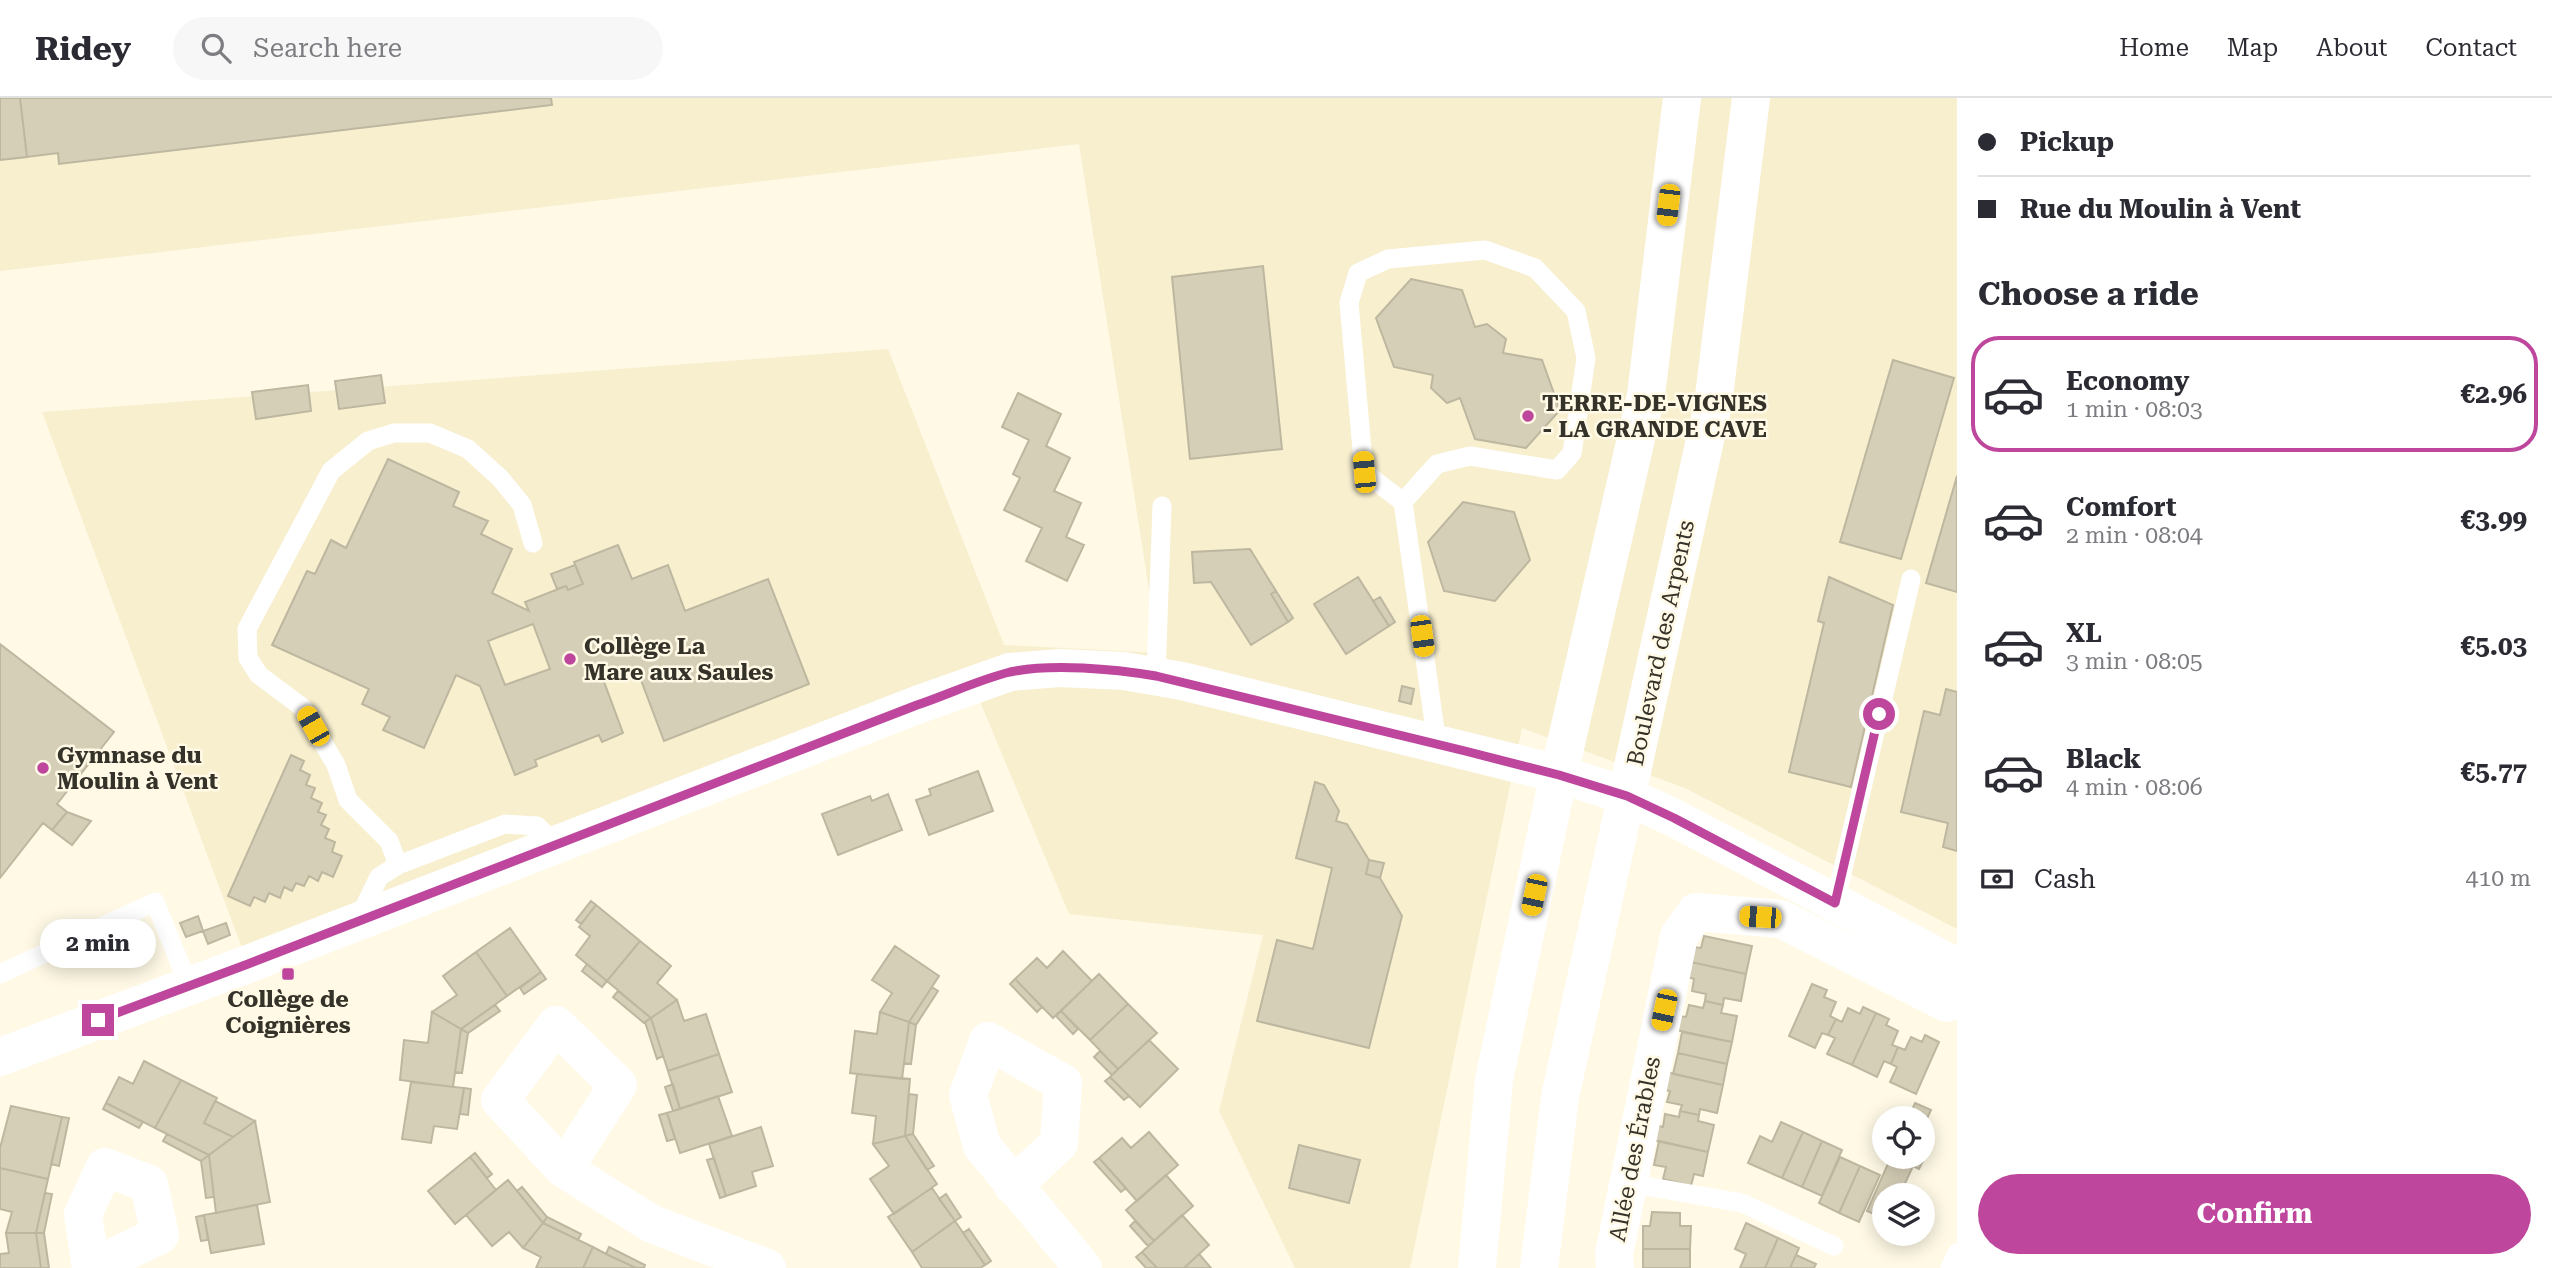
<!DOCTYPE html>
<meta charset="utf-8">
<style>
:root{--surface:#fff;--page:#f7f7f7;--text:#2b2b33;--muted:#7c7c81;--line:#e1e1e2;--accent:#be469c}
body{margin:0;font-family:"Roboto Serif",serif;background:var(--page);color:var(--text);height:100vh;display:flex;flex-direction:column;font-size:26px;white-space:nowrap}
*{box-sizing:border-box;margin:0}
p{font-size:23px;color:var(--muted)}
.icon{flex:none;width:38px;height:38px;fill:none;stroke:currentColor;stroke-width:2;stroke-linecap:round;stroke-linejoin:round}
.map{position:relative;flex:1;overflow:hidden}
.drawer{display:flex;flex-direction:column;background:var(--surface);width:595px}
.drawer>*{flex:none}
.top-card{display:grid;align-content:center;height:154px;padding:0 21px;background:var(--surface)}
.tools{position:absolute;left:1872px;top:1008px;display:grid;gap:14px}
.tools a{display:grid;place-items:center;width:63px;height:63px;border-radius:50%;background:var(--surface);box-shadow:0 4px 18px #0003;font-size:35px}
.end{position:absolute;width:32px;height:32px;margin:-16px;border:9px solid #be469c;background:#fff;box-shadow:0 0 0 4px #fff}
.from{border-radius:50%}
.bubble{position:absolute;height:49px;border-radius:24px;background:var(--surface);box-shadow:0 4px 18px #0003;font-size:23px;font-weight:700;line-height:49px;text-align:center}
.car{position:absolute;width:21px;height:42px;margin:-21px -10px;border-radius:9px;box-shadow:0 0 5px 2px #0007;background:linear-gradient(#f5c518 24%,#345 0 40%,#f5c518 0 76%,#345 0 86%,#f5c518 0)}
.top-card b{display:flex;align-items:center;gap:24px;height:66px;font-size:26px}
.top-card b+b{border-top:2px solid var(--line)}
.top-card i{width:18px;height:18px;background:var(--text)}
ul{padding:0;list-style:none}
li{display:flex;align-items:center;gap:21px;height:116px;margin:0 14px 10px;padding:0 7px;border:4px solid transparent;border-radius:28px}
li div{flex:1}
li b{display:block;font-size:26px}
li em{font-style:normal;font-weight:700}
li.selected{border-color:var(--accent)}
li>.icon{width:63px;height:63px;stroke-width:1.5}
h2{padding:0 21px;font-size:32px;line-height:84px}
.pay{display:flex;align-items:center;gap:18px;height:77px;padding:0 21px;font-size:26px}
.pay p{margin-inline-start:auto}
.button{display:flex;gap:14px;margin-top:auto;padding:14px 21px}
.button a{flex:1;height:80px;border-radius:42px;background:var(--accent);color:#fff;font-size:28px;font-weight:700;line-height:80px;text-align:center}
header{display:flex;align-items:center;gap:42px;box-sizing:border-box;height:98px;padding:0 35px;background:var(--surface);border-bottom:2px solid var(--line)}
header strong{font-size:33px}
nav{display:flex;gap:38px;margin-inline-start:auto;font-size:24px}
.search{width:490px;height:63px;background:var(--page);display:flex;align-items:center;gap:18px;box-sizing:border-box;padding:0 24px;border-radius:38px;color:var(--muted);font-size:26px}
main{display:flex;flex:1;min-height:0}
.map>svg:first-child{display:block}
.built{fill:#f8efcf}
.building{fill:#d6cfb7;stroke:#beb7a0;stroke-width:2;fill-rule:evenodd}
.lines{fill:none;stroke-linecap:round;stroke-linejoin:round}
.lane{stroke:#fff;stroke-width:19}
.street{stroke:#fff;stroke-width:38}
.secondary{stroke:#fff;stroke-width:38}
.route{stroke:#be469c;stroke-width:9}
.poi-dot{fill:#be469c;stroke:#fff9e6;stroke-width:2.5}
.labels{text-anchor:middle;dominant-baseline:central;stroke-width:5;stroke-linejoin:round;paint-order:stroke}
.poi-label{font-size:23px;font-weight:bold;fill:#353229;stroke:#fff9e6;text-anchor:start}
.street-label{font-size:23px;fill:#353229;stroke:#fff9e6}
</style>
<header>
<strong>Ridey</strong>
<div class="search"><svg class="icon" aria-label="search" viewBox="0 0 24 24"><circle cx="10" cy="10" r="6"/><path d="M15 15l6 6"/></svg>Search here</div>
<nav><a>Home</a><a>Map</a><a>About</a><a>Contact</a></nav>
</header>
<main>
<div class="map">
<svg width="1957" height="1170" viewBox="0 0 1957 1170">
<rect width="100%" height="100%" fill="#fff9e6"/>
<path class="built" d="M0 0H1957V831L1685 690 1522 630 1410 1170H1295L1219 1013 1263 837 1069 816 973 587 248 866 42 314 888 251 1004 547 1159 555 1079 46 0 173Z"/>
<path class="building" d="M0 0H20L27 59 0 62Z
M20 0H551L552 7 59 66 58 55 27 59Z
M1263 168 1282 351 1190 361 1172 179Z
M1411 181 1462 192 1475 229 1487 226 1506 241 1503 255 1542 262 1560 312 1526 350 1475 341 1460 300 1447 305 1431 290 1433 277 1394 269 1376 220Z
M1893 262 1954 280 1901 461 1840 444Z
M381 277 385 305 339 311 335 283Z
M308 287 311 313 256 321 252 294Z
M1018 295 1061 316 1046 348 1070 360 1054 393 1081 405 1066 439 1084 447 1067 483 1026 463 1042 430 1004 412 1020 380 1013 376 1029 342 1002 329Z
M388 361 459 394 453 408 488 423 481 436 512 451 492 495 529 513 525 504 566 488 568 492 583 486 574 464 618 447 632 481 668 467 685 513 768 481 809 586 664 643 636 569 603 581 623 635 602 644 599 637 535 662 537 668 515 677 480 588 456 577 424 650 383 632 390 619 362 606 369 591 272 547 307 473 315 476 331 442 346 450ZM533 526 550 571 505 587 488 543Z
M1957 378V494L1926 485Z
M1463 404 1514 414 1530 462 1495 503 1444 493 1428 444Z
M1250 451 1276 493 1271 496 1288 524 1251 547 1211 484 1194 485 1192 454Z
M575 467 583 486 568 492 566 488 557 491 551 476Z
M1358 479 1389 528 1346 556 1314 506Z
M1829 479 1893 507 1851 689 1789 674 1824 525 1818 523Z
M1276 493 1293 520 1288 524 1271 496Z
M1380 499 1395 524 1389 528 1373 503Z
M0 546 114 634 57 706 67 714 52 732 43 725 0 780Z
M1402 588 1414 591 1411 606 1399 603Z
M1946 591 1957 594V753L1943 749 1948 725 1901 714 1924 613 1940 617Z
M291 657 304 663 300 672 310 677 306 687 315 690 311 700 322 705 318 714 326 717 321 727 329 731 325 740 335 744 332 754 342 758 333 779 322 774 318 783 309 778 304 788 296 785 292 793 284 789 280 800 269 795 265 804 254 799 250 808 228 798Z
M978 673 993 713 929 737 916 702 931 697 929 691Z
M1315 684 1324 687 1339 713 1336 723 1347 726 1369 762 1366 776 1380 780 1402 818 1369 950 1257 923 1277 842 1313 851 1332 770 1296 760Z
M888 696 902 732 838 757 822 716 870 698 872 703Z
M67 714 91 723 72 747 52 732Z
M1369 762 1384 765 1380 780 1366 776Z
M591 803 596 807 581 826 576 822Z
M596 807 640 843 607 883 576 857 590 838 579 829Z
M198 818 203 833 186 839 180 825Z
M226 825 230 837 208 846 203 833Z
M510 830 541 874 507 898 476 854Z
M1704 838 1752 848 1746 876 1691 864 1694 849 1701 850Z
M640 843 671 868 657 885 677 902 651 920 607 883Z
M895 848 939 878 909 924 880 914 892 895 872 882Z
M1063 853 1092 883 1053 920 1015 881 1037 860 1047 870Z
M476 854 507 898 461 931 432 914 457 897 443 878Z
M1691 864 1746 876 1741 903 1724 900 1723 907 1705 903 1706 896 1692 893 1694 881 1688 879Z
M587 866 607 883 602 889 582 873Z
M541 874 546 881 524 896 520 890Z
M1099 876 1128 906 1090 942 1061 913Z
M1015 881 1042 909 1037 914 1010 886Z
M1812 886 1827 892 1824 899 1836 904 1830 918 1836 921 1828 937 1822 935 1815 950 1789 938Z
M932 889 938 893 916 927 909 924Z
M618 893 651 920 644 925 613 899Z
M677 902 684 923 706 916 719 956 668 973 651 920Z
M1705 903 1723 907 1721 915 1737 918 1732 944 1676 932 1679 918 1686 919 1689 907 1703 910Z
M1128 906 1157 935 1118 971 1090 942Z
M495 907 500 913 468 935 461 931Z
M1863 909 1876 915 1852 967 1827 956 1835 940 1828 937 1836 921 1842 924 1848 910 1860 916Z
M1061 913 1078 931 1073 936 1056 918Z
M432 914 461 931 453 989 400 982 404 942 428 945Z
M880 914 909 924 902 981 850 975 855 933 877 936Z
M1876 915 1889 921 1886 927 1898 933 1892 947 1898 949 1891 966 1884 963 1877 979 1852 967Z
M651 920 663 958 657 961 645 924Z
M909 924 916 927 911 966 904 965Z
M461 931 468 935 462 975 455 974Z
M1682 934 1732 944 1727 966 1678 955Z
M1925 937 1939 944 1916 996 1890 984 1897 969 1891 966 1898 949 1905 952 1911 939 1922 944Z
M1149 942 1178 971 1140 1009 1110 979Z
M1100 953 1118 971 1112 977 1094 959Z
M1678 955 1727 966 1723 987 1673 976Z
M719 956 732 994 680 1011 668 973Z
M144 963 181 982 155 1030 106 1005 119 979 133 986Z
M1666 974 1723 987 1717 1015 1700 1011 1699 1017 1680 1013 1682 1007 1667 1004 1670 993 1663 992Z
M857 976 910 981 905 1038 873 1046 876 1018 852 1015Z
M1110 979 1129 998 1124 1002 1105 983Z
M181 982 217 1000 204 1025 233 1039 209 1057 155 1030Z
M411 984 464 990 457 1031 434 1028 431 1045 402 1041Z
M673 986 680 1011 673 1013 665 989Z
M464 990 471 991 468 1017 460 1016Z
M909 996 917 997 913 1036 905 1038Z
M718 998 732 1038 680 1055 667 1015Z
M215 1003 255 1023 233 1039 204 1025Z
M106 1005 143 1024 139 1030 103 1011Z
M1915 1005 1931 1012 1923 1029V1020H1908Z
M11 1008 62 1019 48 1081 0 1070V1050Z
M1680 1013 1699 1017 1698 1023 1714 1027 1708 1054 1652 1042 1655 1027 1663 1029 1665 1016 1679 1019Z
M667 1015 675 1041 667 1043 659 1017Z
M62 1019 69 1020 59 1068 51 1066Z
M255 1023 270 1104 216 1115 209 1057Z
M1781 1024 1803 1034 1782 1080 1748 1065 1760 1038 1772 1044Z
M761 1029 773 1068 752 1074 756 1088 726 1098 709 1046Z
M1149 1034 1178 1067 1137 1103 1099 1060 1122 1040 1131 1050Z
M1803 1034 1822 1043 1802 1089 1782 1080Z
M167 1036 209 1057 201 1063 163 1043Z
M913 1036 934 1068 927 1072 905 1038Z
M905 1038 937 1086 894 1116 870 1081 889 1068 873 1046Z
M1659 1043 1708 1054 1703 1078 1694 1076 1691 1088 1663 1081 1666 1069 1654 1067Z
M1822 1043 1842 1052 1822 1098 1802 1089Z
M1299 1047 1360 1062 1349 1105 1289 1090Z
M475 1055 492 1076 487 1080 470 1059Z
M1923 1055 1926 1057 1919 1071 1913 1068 1901 1094 1908 1097H1885V1121L1867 1113 1891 1059H1923Z
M209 1057 214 1099 206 1100 201 1063Z
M470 1059 496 1092 455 1126 428 1093Z
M1840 1059 1860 1068 1839 1115 1819 1105Z
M714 1060 726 1098 720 1100 707 1062Z
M1099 1060 1126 1090 1121 1094 1094 1064Z
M1860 1068 1880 1077 1859 1124 1839 1115Z
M0 1070 48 1081 36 1135H6L12 1114 0 1111Z
M1166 1077 1193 1108 1154 1143 1126 1112Z
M508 1082 543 1125 523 1150 509 1134 492 1148 466 1117Z
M522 1089 547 1119 543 1125 517 1093Z
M932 1090 955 1123 912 1154 888 1119Z
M45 1095 52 1096 44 1135H36Z
M946 1096 961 1119 955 1123 939 1101Z
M257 1107 264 1146 211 1155 204 1117Z
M1652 1114 1680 1115V1128H1691L1690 1151H1643V1128H1650Z
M204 1117 208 1142 201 1143 196 1119Z
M1182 1117 1209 1147 1184 1170H1157L1142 1154Z
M547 1119 581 1136 578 1142 543 1125Z
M955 1123 985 1167 980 1170H922L912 1154Z
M1135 1123 1154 1143 1148 1148 1130 1128Z
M543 1125 593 1149 583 1170H536L541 1159 523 1150Z
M1746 1125 1778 1140 1765 1170H1740L1746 1156 1735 1151Z
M969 1131 991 1163 985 1167 963 1135Z
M6 1135H36L41 1170H0V1156L9 1155Z
M36 1135H44L49 1170H41Z
M1778 1140 1799 1150 1796 1157 1790 1170H1765Z
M593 1149 606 1156 636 1170H583Z
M609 1149 645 1167 644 1170H636L606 1156Z
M1643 1151H1690V1170H1643Z
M1142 1154 1157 1170H1146L1136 1159Z
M1199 1156 1211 1170H1184Z
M1796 1157 1816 1166 1814 1170H1790Z"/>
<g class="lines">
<path class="lane" d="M1403 404 1437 366 1470 358 1557 372 1572 355 1586 260 1576 213 1535 170 1485 152 1388 161 1358 175 1349 205 1364 374 1403 404 1437 646
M1156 578 1162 408
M398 767 389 743 348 702 336 667 302 609 259 577 248 560 247 531 331 373 368 343 394 335H430L468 351 500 380 522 407 533 445
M1835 805 1911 481
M358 822 379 779 398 767 505 726 537 728 556 746
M0 876 155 804 189 888
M1628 1085 1742 1105 1834 1148
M1950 1170 1957 1155"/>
<path class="street" d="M0 959 248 866 917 607 1010 574 1060 570 1124 573 1182 583 1559 676 1627 698 1674 720 1957 869
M105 1069 149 1086 160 1137 91 1170 83 1116Z
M564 1071 618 987 556 927 500 1002 564 1071 652 1126 767 1170
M1013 1088 1059 1045 1063 985 988 943 968 997 982 1048 1083 1170
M1615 1170 1614 1156 1679 838 1696 814 1781 821 1947 905"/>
<path class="secondary" d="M1477 1170 1494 982 1559 676 1646 297 1682 0
M1539 1170 1560 999 1713 306 1751 0"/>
</g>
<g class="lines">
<path class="route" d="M98 922 248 866 917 607C947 597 978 582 1010 574 1052 565 1114 571 1156 578L1465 653 1559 677 1627 698 1674 720 1835 805 1879 616"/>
</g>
<g class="poi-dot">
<circle cx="1528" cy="318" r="7"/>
<circle cx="570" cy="561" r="7"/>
<circle cx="43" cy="670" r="7"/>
<rect x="281" y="869" width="14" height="14" rx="3.5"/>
</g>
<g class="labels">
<g class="poi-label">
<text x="1542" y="305">TERRE-DE-VIGNES<tspan x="1542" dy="26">- LA GRANDE CAVE</tspan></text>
<text x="584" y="548">Collège La<tspan x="584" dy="26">Mare aux Saules</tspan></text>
<text x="57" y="657">Gymnase du<tspan x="57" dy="26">Moulin à Vent</tspan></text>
<text x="288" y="901" text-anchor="middle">Collège de<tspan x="288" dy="26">Coignières</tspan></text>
</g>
<g class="street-label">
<text transform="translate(1661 545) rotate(-78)">Boulevard des Arpents</text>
<text transform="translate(1635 1051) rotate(-79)">Allée des Érables</text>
</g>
</g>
</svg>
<div class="tools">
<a><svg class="icon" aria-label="locate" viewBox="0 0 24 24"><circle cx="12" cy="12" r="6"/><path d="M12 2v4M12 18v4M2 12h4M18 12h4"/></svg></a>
<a><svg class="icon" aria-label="layers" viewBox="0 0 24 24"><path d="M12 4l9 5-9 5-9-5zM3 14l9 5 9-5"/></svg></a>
</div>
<i class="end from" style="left:1879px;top:616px"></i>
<i class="end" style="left:98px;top:922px"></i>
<div class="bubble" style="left:40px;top:821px;width:116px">2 min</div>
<i class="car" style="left:1668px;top:107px;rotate:187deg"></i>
<i class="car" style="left:1364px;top:374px;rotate:355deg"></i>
<i class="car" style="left:1422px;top:538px;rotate:172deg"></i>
<i class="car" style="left:313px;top:628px;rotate:330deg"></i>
<i class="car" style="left:1534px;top:797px;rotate:192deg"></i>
<i class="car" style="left:1760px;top:819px;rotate:274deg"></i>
<i class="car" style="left:1664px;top:912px;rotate:192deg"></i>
</div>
<section class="drawer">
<div class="top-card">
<b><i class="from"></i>Pickup</b>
<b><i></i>Rue du Moulin à Vent</b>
</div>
<h2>Choose a ride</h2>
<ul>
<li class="selected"><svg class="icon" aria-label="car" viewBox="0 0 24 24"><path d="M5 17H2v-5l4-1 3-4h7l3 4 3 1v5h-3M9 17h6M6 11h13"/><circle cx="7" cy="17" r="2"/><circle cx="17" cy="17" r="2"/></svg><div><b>Economy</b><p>1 min · 08:03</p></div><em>€2.96</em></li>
<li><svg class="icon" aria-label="car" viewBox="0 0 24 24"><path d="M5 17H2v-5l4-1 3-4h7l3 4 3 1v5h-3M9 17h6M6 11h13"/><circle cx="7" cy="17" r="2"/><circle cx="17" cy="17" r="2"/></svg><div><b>Comfort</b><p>2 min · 08:04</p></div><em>€3.99</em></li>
<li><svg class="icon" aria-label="car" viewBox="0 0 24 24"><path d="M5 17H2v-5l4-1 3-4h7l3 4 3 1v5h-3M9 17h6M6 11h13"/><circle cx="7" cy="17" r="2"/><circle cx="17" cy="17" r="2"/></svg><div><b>XL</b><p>3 min · 08:05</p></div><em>€5.03</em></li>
<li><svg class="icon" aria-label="car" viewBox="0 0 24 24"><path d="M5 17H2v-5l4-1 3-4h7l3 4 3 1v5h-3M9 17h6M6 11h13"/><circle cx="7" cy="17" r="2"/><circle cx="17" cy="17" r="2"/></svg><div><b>Black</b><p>4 min · 08:06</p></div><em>€5.77</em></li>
</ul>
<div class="pay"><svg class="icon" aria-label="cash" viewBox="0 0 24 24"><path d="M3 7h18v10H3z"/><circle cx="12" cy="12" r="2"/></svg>Cash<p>410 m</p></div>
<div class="button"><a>Confirm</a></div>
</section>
</main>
